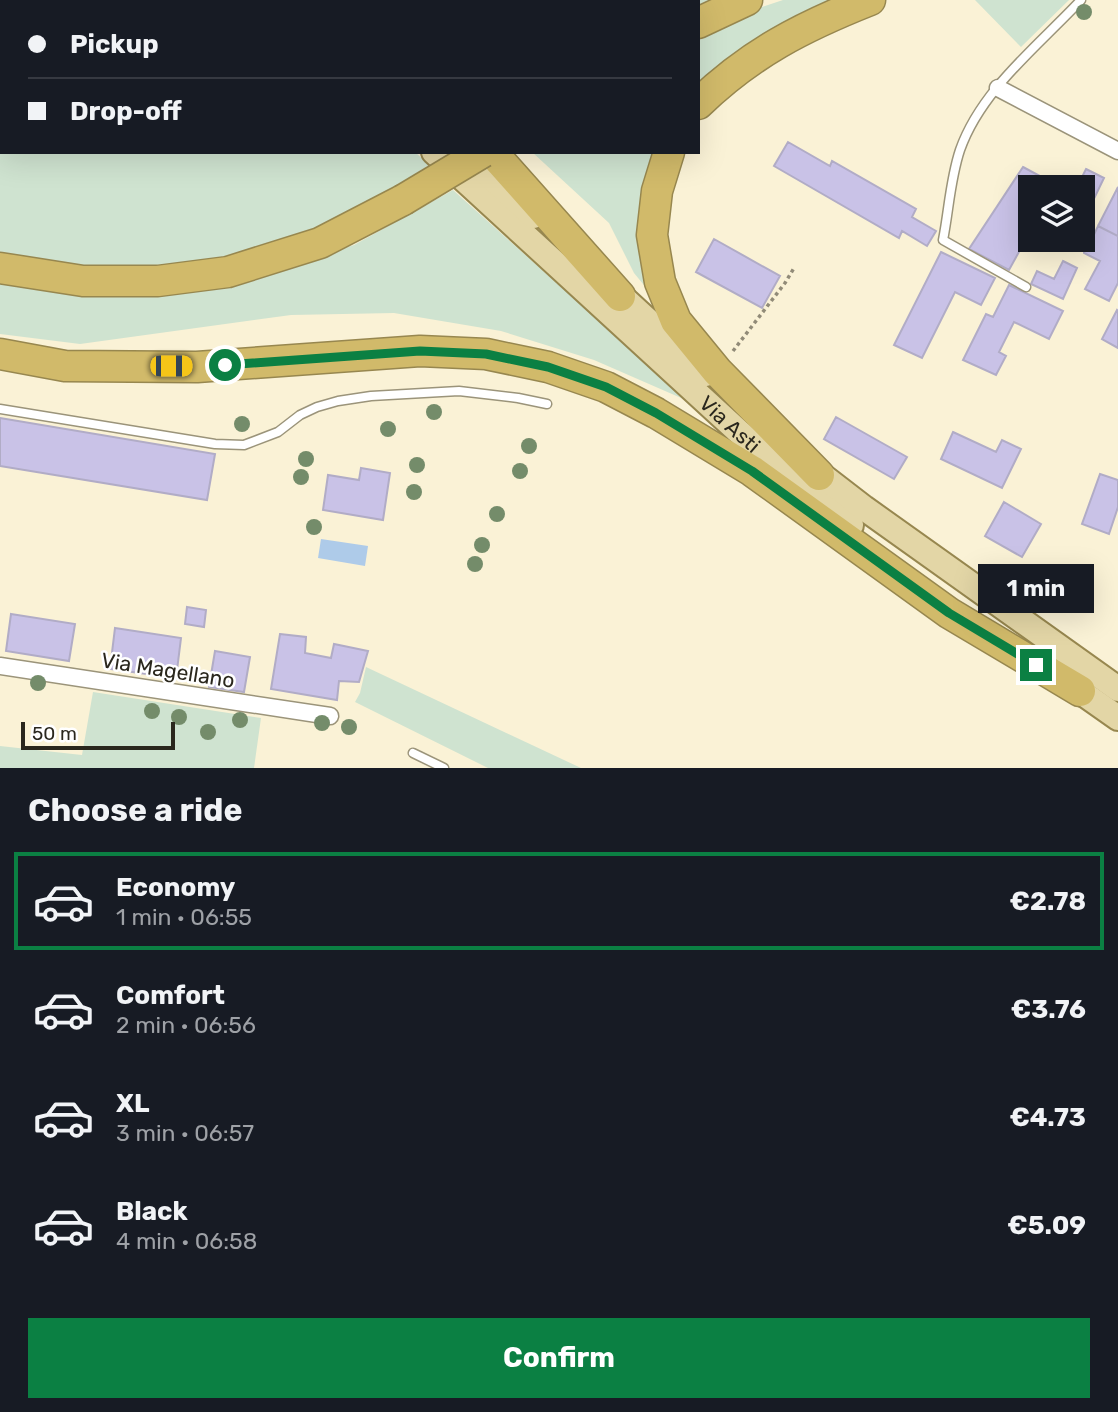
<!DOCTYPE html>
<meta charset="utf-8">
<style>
:root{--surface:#171b24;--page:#20242c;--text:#f1f3f6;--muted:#9ea1a6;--line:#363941;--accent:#0b8043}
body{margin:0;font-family:Rubik,sans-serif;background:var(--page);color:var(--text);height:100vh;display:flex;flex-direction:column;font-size:26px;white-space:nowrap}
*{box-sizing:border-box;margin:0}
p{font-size:23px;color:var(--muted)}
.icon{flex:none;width:38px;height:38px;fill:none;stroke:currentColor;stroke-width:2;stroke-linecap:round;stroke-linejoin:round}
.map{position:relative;height:768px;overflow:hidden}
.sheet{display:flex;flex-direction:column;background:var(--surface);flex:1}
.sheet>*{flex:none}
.hud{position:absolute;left:0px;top:0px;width:700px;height:154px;box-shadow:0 7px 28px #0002;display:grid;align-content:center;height:154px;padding:0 28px;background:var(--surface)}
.tools{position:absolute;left:1018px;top:175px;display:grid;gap:14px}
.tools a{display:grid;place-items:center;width:77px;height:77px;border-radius:0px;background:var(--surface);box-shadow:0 7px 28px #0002;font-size:35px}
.scale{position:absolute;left:21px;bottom:18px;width:154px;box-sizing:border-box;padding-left:7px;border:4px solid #2a271d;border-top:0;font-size:19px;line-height:24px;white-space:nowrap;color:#2a271d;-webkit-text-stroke:5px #fff;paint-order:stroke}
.end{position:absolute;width:32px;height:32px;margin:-16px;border:9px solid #0b8043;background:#fff;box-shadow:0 0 0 4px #fff}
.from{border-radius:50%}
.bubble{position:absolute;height:49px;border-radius:0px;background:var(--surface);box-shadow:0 7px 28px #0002;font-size:23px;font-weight:700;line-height:49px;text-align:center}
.car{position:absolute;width:21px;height:42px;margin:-21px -10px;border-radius:9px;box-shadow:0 0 5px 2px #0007;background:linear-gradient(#f5c518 24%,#345 0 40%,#f5c518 0 76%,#345 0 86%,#f5c518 0)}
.hud b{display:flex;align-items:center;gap:24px;height:66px;font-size:26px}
.hud b+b{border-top:2px solid var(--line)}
.hud i{width:18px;height:18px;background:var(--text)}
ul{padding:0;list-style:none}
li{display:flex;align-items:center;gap:21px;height:98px;margin:0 14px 10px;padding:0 14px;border:4px solid transparent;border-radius:0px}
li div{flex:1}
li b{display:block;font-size:26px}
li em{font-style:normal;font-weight:700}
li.selected{border-color:var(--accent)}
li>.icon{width:63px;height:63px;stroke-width:1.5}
h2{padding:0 28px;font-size:32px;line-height:84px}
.action{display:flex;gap:14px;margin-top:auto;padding:14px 28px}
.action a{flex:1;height:80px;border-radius:0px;background:var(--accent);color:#fff;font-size:28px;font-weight:700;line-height:80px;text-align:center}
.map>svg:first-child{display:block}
.green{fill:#cfe3d0}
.water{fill:#aecbe9}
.building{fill:#c9c2e7;stroke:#b1acc6;stroke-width:2}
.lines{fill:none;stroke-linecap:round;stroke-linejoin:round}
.service-casing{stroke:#9b947a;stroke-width:11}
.minor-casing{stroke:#9b947a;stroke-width:19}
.primary-casing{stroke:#97874f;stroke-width:28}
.motorway-casing{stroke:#97874f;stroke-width:33}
.path{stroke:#918b78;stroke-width:3.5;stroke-dasharray:3.5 3.5;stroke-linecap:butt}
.service{stroke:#fff;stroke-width:8}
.minor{stroke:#fff;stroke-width:16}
.primary{stroke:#e3d6a6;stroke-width:24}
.motorway{stroke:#d1ba6a;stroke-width:30}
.motorway-bridge-casing{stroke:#97874f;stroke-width:33;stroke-linecap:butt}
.motorway-bridge{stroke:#d1ba6a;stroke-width:30}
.tree{fill:#748c6a}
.route{stroke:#0b8043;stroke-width:9}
.labels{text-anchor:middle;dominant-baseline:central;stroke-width:5;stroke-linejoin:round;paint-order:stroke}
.street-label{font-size:21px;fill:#2a271d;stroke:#fff}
</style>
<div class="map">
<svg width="1118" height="768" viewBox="0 0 1118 768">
<rect width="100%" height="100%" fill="#faf2d6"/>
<path class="green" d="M0 0 245 2H2V152H415L429 165 376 200 327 228 261 252 154 272 93 270 0 256Z
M377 0H721L698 13V2Z
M783 0H844L698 86V38L753 10Z
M975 0H1069L1021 47Z
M532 152H658L662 307 634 273 609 223Z
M453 190 688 401 594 360 501 331 394 313 291 315 80 344 0 334V276H254L354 245Z
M366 667 581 768H488L355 702 360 693Z
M93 692 261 718 254 768H0V746L82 755Z"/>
<path class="water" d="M321 539 368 546 365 566 318 558Z"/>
<path class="building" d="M788 142 830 166 832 161 916 209 912 217 936 231 927 246 902 231 899 238 774 166Z
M1023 167 1055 184 1053 187H1031V230L1009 270 969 249Z
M1086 169 1104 178 1091 205 1083 201V187H1077Z
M1118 187V236L1098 226Z
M1098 226 1118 236V283L1109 301 1085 289 1100 261 1084 253 1085 243 1091 241Z
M714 239 780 276 762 308 696 272Z
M941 252 995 278 981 305 955 292 922 358 894 345Z
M1063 261 1077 268 1063 299 1031 284 1037 271 1054 279Z
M1009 285 1063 311 1049 339 1014 322 999 352 1006 356 996 375 963 360 986 314 993 317Z
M1117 310 1118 311V348L1102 339Z
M836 417 907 457 894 479 824 439Z
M0 418 215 454 207 500 0 466Z
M953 432 996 452 1002 440 1021 449 1002 488 941 459Z
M361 468 390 473 383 520 323 510 328 475 359 480Z
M1100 474 1118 480V507L1109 534 1082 524Z
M1004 502 1041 524 1022 557 985 536Z
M187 607 206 610 204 627 185 624Z
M11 614 75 624 69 661 6 651Z
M115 628 181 638 176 678 110 669Z
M280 634 306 637 305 653 331 658 334 644 368 651 359 682 339 681 337 700 271 689Z
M215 651 250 657 244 692 209 687Z"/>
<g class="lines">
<defs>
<path id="service" d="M1026 287 943 240C949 210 950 180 960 150 981 90 1038 46 1081 0
M0 409 215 444 244 445 278 432 300 415 317 407 338 401 371 396 459 391 518 398 547 404
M413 753 444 768"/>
<path id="minor" d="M998 88 1118 151
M0 666 330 716"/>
<g id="primary">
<path d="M267 0 269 2"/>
<path d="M298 0 299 2"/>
<path id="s1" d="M434 152 739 432 805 489 851 525"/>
<path d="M464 152 533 216"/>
<path d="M607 283 706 374"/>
<path d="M807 464 864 508 1118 689"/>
<path d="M1064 680 1118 718"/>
</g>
<path id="motorway" d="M352 0 353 2
M698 23 747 0
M698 104C751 53 802 27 870 0
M492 152 620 296
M669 152 657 191 652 235 660 282 676 321 717 371 819 475
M0 268 83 281H158L228 272 320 243 403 200
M0 354 65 366 197 367 420 351 486 354 548 367 606 387 656 413 752 471 949 613 1080 691"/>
</defs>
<use href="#service" class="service-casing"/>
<use href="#minor" class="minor-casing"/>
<use href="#primary" class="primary-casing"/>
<use href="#motorway" class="motorway-casing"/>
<path class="path" d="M733 351 785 283 794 268"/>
<use href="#service" class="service"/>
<use href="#minor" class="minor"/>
<use href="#primary" class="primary"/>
<use href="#motorway" class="motorway"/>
<defs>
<path id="motorway-bridge" d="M403 200 483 152"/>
</defs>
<use href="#motorway-bridge" class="motorway-bridge-casing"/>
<use href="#motorway-bridge" class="motorway-bridge"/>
</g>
<g class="tree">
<circle cx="1084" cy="12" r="8"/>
<circle cx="434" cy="412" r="8"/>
<circle cx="242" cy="424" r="8"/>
<circle cx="388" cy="429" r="8"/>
<circle cx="529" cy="446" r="8"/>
<circle cx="306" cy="459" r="8"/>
<circle cx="417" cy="465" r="8"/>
<circle cx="520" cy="471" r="8"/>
<circle cx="301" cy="477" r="8"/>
<circle cx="414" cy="492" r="8"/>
<circle cx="497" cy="514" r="8"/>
<circle cx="314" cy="527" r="8"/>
<circle cx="482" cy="545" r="8"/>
<circle cx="475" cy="564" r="8"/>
<circle cx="38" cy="683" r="8"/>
<circle cx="152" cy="711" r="8"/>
<circle cx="179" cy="717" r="8"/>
<circle cx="240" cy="720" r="8"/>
<circle cx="322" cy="723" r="8"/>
<circle cx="349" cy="727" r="8"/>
<circle cx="208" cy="732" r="8"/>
</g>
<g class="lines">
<path class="route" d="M225 365 420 351 486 354 548 367 606 387 656 413 752 471 949 613 1036 665"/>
</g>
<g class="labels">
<g class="street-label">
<text stroke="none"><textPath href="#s1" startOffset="402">Via Asti</textPath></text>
<text transform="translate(168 670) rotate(9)">Via Magellano</text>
</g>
</g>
</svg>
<div class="tools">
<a><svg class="icon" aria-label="layers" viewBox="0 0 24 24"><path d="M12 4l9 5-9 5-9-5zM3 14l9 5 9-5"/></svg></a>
</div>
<div class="scale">50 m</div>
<i class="end from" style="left:225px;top:365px"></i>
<i class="end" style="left:1036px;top:665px"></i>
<div class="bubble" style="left:978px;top:564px;width:116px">1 min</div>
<i class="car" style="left:171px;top:366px;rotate:90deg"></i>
<div class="hud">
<b><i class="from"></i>Pickup</b>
<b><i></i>Drop-off</b>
</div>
</div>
<section class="sheet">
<h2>Choose a ride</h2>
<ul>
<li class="selected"><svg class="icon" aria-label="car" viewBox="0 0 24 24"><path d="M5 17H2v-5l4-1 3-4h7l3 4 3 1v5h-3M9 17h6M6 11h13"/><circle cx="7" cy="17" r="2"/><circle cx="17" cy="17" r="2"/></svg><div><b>Economy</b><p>1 min · 06:55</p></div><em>€2.78</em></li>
<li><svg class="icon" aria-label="car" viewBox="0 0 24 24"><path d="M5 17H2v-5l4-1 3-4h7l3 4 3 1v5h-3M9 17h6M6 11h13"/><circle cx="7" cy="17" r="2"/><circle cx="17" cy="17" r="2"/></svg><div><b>Comfort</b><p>2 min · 06:56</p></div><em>€3.76</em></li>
<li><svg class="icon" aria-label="car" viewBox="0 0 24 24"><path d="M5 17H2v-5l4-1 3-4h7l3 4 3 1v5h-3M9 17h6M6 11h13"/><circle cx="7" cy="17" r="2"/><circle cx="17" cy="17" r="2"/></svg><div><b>XL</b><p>3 min · 06:57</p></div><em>€4.73</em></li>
<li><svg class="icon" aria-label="car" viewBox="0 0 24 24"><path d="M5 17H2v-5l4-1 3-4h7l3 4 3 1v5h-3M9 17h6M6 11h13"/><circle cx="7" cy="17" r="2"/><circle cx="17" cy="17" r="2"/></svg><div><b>Black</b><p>4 min · 06:58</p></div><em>€5.09</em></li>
</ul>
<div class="action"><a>Confirm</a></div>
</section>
